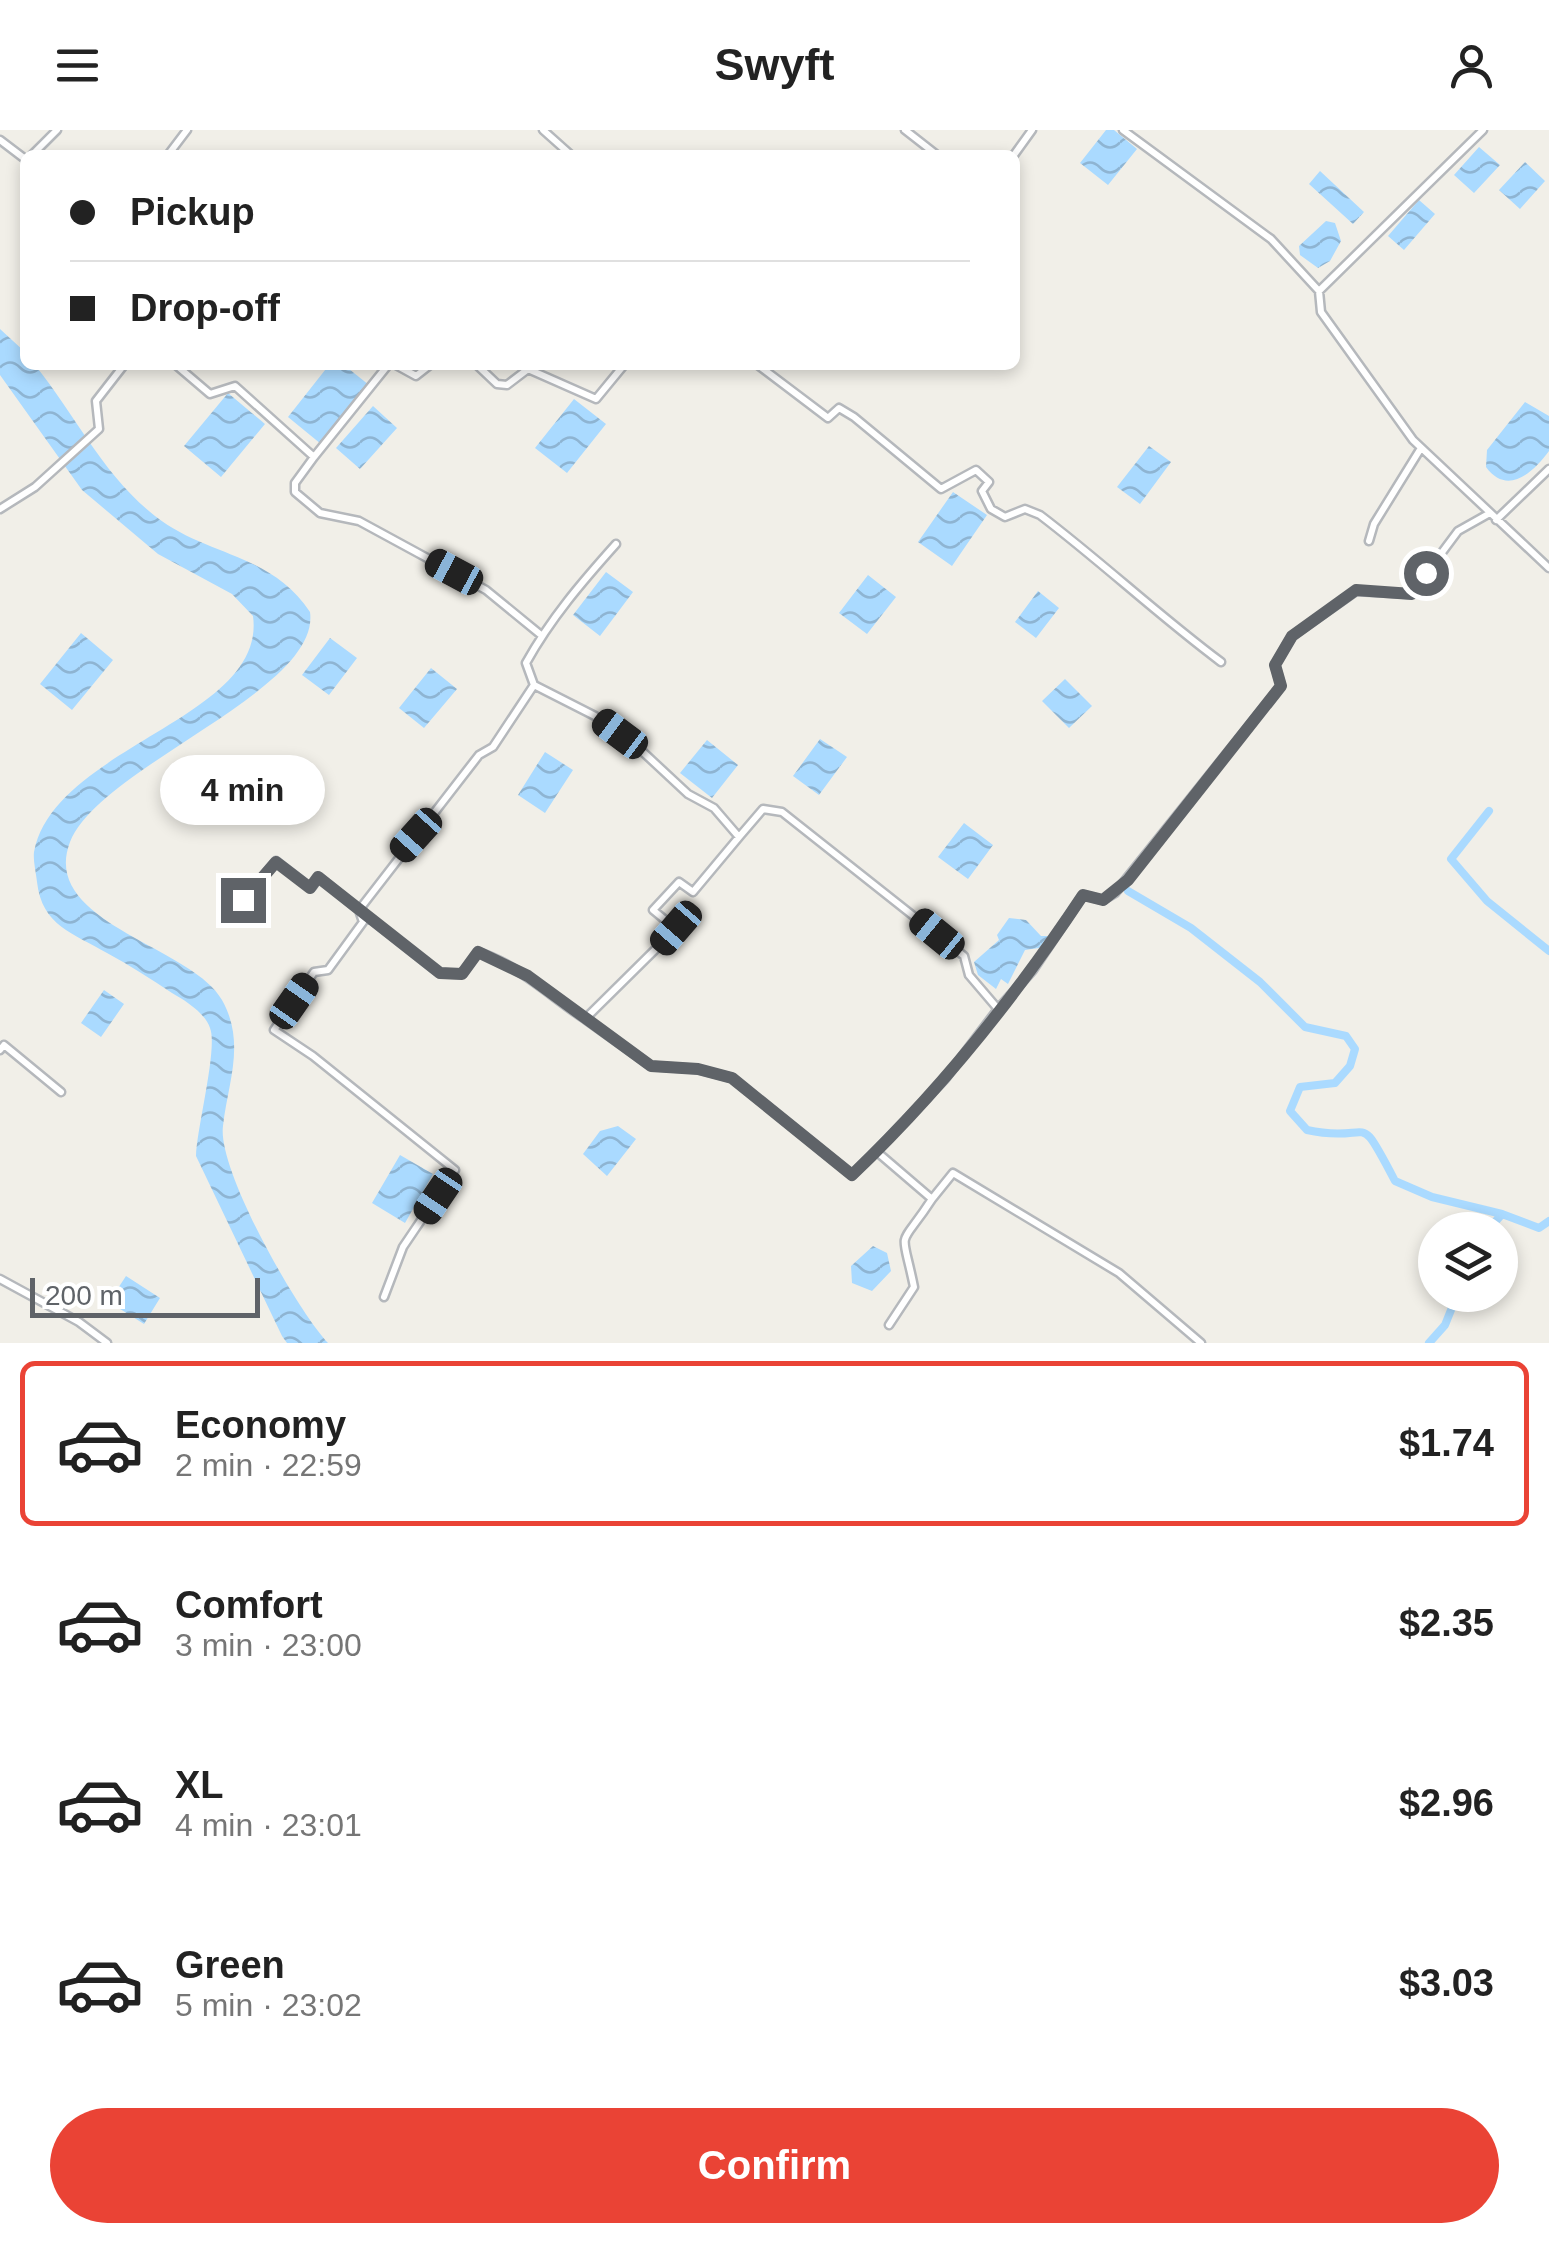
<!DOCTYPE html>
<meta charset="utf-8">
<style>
:root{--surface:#fff;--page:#f2f2f2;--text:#222;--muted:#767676;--line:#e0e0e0;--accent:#ea4335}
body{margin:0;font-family:Arial,sans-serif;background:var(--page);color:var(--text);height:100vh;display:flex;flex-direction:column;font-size:38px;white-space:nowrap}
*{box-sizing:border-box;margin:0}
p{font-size:32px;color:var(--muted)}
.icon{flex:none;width:55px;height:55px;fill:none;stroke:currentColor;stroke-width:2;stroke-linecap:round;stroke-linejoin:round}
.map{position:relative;height:1213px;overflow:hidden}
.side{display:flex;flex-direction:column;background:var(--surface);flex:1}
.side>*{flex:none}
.top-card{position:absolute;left:20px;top:20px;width:1000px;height:220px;border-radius:15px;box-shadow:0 5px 15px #0003;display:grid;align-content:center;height:220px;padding:0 50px;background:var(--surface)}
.controls{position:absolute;left:1418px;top:1082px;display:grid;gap:20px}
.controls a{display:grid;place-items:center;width:100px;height:100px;border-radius:50%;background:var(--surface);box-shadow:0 5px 15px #0003;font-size:50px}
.scale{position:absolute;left:30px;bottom:25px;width:230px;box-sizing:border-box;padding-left:10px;border:5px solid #5f6368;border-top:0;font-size:28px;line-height:35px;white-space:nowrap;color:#5f6368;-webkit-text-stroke:8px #fff;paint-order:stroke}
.end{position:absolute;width:45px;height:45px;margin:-22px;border:12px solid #5f6368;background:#fff;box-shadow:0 0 0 5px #fff}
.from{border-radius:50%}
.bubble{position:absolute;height:70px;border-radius:35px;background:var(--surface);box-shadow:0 5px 15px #0003;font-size:32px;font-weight:700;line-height:70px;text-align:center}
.car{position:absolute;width:30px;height:60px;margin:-30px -15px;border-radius:12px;box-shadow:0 0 8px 2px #0007;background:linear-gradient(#222 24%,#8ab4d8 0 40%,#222 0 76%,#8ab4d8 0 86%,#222 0)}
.top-card b{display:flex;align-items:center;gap:35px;height:95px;font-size:38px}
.top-card b+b{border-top:2px solid var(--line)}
.top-card i{width:25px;height:25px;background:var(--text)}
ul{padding:18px 0 0;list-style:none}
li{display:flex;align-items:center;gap:30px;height:165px;margin:0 20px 15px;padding:0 30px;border:5px solid transparent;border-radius:15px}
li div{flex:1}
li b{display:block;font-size:38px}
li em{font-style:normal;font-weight:700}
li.on{border-color:var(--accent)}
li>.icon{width:90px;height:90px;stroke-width:1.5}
.cta{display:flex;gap:20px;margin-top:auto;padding:20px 50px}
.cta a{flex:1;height:115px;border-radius:60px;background:var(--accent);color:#fff;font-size:40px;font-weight:700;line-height:115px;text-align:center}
header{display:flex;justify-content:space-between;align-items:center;height:130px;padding:0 50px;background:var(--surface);font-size:45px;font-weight:700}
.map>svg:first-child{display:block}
.water{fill:url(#water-waves)}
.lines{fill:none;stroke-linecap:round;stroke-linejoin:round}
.canal{stroke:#aadaff;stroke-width:8}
.minor-casing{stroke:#b5b8bc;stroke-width:11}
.minor{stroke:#fff;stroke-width:6}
.route{stroke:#5f6368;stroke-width:12}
</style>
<header><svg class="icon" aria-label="menu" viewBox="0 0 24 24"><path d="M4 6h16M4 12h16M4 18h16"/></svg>Swyft<svg class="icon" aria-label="person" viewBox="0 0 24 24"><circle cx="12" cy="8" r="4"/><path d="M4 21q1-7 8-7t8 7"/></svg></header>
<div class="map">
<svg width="1549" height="1213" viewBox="0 0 1549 1213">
<defs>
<pattern id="water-waves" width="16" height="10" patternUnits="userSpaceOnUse" patternTransform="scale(2.5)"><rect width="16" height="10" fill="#aadaff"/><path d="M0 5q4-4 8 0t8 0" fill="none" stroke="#8eb4d2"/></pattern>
</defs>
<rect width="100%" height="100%" fill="#f1efe8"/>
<path class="water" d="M1106 0H1114L1137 19 1108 55 1080 33Z
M1479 17 1500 35 1474 63 1454 45Z
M1525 32 1545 51 1520 79 1499 60Z
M1320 41 1364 82 1353 94 1309 54Z
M1419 70 1435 84 1404 120 1388 106Z
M1326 91 1335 93 1341 111 1330 131 1318 138 1300 125 1299 116Z
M0 199 25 222V235H35C76 286 103 345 155 386 207 427 270 422 310 482 321 561 100 636 70 712 39 793 192 816 222 870 246 913 228 952 223 996 217 1040 297 1180 328 1213H287L282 1206 196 1026C197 997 218 918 210 898 205 883 186 871 172 863 151 849 129 835 107 823 73 803 42 796 37 752 36 743 33 730 34 722 54 616 267 589 253 486L232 464 158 424 82 360 0 245Z
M329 235H344L369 255 321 314 288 287Z
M228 263 265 294 221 347 184 316Z
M574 269 606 294 567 343 535 318Z
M1525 272 1549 286V321C1533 343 1507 366 1486 337L1487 320Z
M373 276 397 298 360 339 336 318Z
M1149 316 1171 332 1140 374 1117 357Z
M953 362 987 385 952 436 918 412Z
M606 442 633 462 600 506 573 485Z
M868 445 896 467 867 504 839 483Z
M1038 461 1059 478 1036 508 1015 492Z
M81 503 113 530 72 580 40 554Z
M330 508 357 528 329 565 302 545Z
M431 538 457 559 424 598 399 578Z
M1065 549 1092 576 1069 598 1042 571Z
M820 609 847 627 819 665 793 646Z
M707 610 738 635 712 668 680 643Z
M545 622 573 640 545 683 518 665Z
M964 693 993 715 968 749 938 727Z
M1009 788 1026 790 1041 806H1048L1039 818 1025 820 1008 854 1001 849 996 859 978 845 974 832 999 810 997 805Z
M104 860 124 874 101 907 81 893Z
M618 996 636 1009 607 1046 583 1024 600 1001Z
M400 1025 433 1044 405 1093 372 1073Z
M873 1116 887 1123 891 1141 872 1161 852 1153 851 1136Z
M126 1146 160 1168 144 1194 109 1172Z"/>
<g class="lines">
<path class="canal" d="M1489 681 1451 729 1487 771 1549 821
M1128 761 1191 798 1260 852 1305 897 1346 906 1355 919 1350 936 1335 953 1300 957 1290 981 1307 1000C1375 1015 1355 974 1395 1051L1432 1067 1502 1084
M1488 1100 1502 1084 1539 1098 1549 1091
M1429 1213 1445 1195 1457 1165"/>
<defs>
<path id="minor" d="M543 0 571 25
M905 0 937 25
M1123 0 1271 109 1319 161 1321 182 1413 310 1549 438
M0 10 25 29
M32 25 57 0
M168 25 187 0
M1014 25 1032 0
M1319 161 1483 0
M176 235 210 264 235 256 314 327 295 353V362L320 383 359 391 486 460 541 505
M396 235 416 246 430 235
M477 235 497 254 507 255 528 239 596 269 624 235
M758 235 828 288 839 278 854 287 941 359 976 340 989 352 982 361 991 379 1005 387 1025 379 1040 385C1103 433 1158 485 1221 532
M314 327 388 235
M0 379 35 357 99 299 96 271 124 235
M1496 390 1549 339
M1369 411 1374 394 1421 318
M616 414C582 452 551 488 526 533L534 555 595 586 644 623 688 664 714 678 739 707 693 762 679 752 653 780 676 799 585 889 651 936 697 939 732 948 852 1045 876 1021
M534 555 493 617 479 625 359 780 439 843 462 844 478 822C519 835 550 866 585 889
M739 707 763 679 782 682 964 826 969 845 998 879 945 949 876 1021 932 1069 953 1043 1119 1143 1201 1213
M243 770 276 731 311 758 319 747 359 780 363 792 328 840 314 842 274 900 313 926 455 1040 403 1117 384 1167
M998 879 1033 840 1083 765 1103 770 1115 763 1281 556 1275 535 1292 506 1356 461 1411 464 1458 401 1490 383
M0 920 4 915 61 962
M0 1149 79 1192 107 1213
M889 1195 914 1157C901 1093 897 1123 932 1069"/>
</defs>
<use href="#minor" class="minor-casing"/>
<use href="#minor" class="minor"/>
</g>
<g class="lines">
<path class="route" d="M243 770 276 732 310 758 318 747 440 843 462 844 478 822 528 846 651 936 698 939 732 948 852 1045C940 961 1016 866 1083 765L1103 770 1128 750 1281 556 1275 535 1292 506 1356 460 1412 464 1426 443"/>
</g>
</svg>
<div class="controls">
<a><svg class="icon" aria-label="layers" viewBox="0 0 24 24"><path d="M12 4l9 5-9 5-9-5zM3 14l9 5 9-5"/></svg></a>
</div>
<div class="scale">200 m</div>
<i class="end from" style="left:1426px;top:443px"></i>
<i class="end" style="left:243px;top:770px"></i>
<div class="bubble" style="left:160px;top:625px;width:165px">4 min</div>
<i class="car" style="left:454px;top:442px;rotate:298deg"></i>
<i class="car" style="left:620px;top:604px;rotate:307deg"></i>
<i class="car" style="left:416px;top:705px;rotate:222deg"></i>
<i class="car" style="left:676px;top:798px;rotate:221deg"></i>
<i class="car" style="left:937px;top:804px;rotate:309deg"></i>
<i class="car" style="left:294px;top:871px;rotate:35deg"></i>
<i class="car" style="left:438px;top:1066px;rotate:214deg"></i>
<div class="top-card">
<b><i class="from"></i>Pickup</b>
<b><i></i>Drop-off</b>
</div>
</div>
<section class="side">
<ul>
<li class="on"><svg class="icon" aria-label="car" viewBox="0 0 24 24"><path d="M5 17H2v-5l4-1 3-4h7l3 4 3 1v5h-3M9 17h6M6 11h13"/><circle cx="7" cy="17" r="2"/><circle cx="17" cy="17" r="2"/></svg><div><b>Economy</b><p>2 min · 22:59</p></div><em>$1.74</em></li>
<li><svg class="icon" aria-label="car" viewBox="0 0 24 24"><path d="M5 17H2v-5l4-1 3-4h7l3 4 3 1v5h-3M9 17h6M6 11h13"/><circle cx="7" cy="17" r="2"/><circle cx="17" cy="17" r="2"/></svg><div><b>Comfort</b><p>3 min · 23:00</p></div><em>$2.35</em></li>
<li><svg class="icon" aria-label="car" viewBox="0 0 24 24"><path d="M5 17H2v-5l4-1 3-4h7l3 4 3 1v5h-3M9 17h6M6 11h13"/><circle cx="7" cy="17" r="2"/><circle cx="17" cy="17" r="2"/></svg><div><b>XL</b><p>4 min · 23:01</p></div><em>$2.96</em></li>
<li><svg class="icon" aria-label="car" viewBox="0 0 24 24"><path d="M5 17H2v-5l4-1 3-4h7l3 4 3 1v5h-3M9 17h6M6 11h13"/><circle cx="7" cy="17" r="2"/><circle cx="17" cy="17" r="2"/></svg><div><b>Green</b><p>5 min · 23:02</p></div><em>$3.03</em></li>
</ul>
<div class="cta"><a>Confirm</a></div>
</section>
